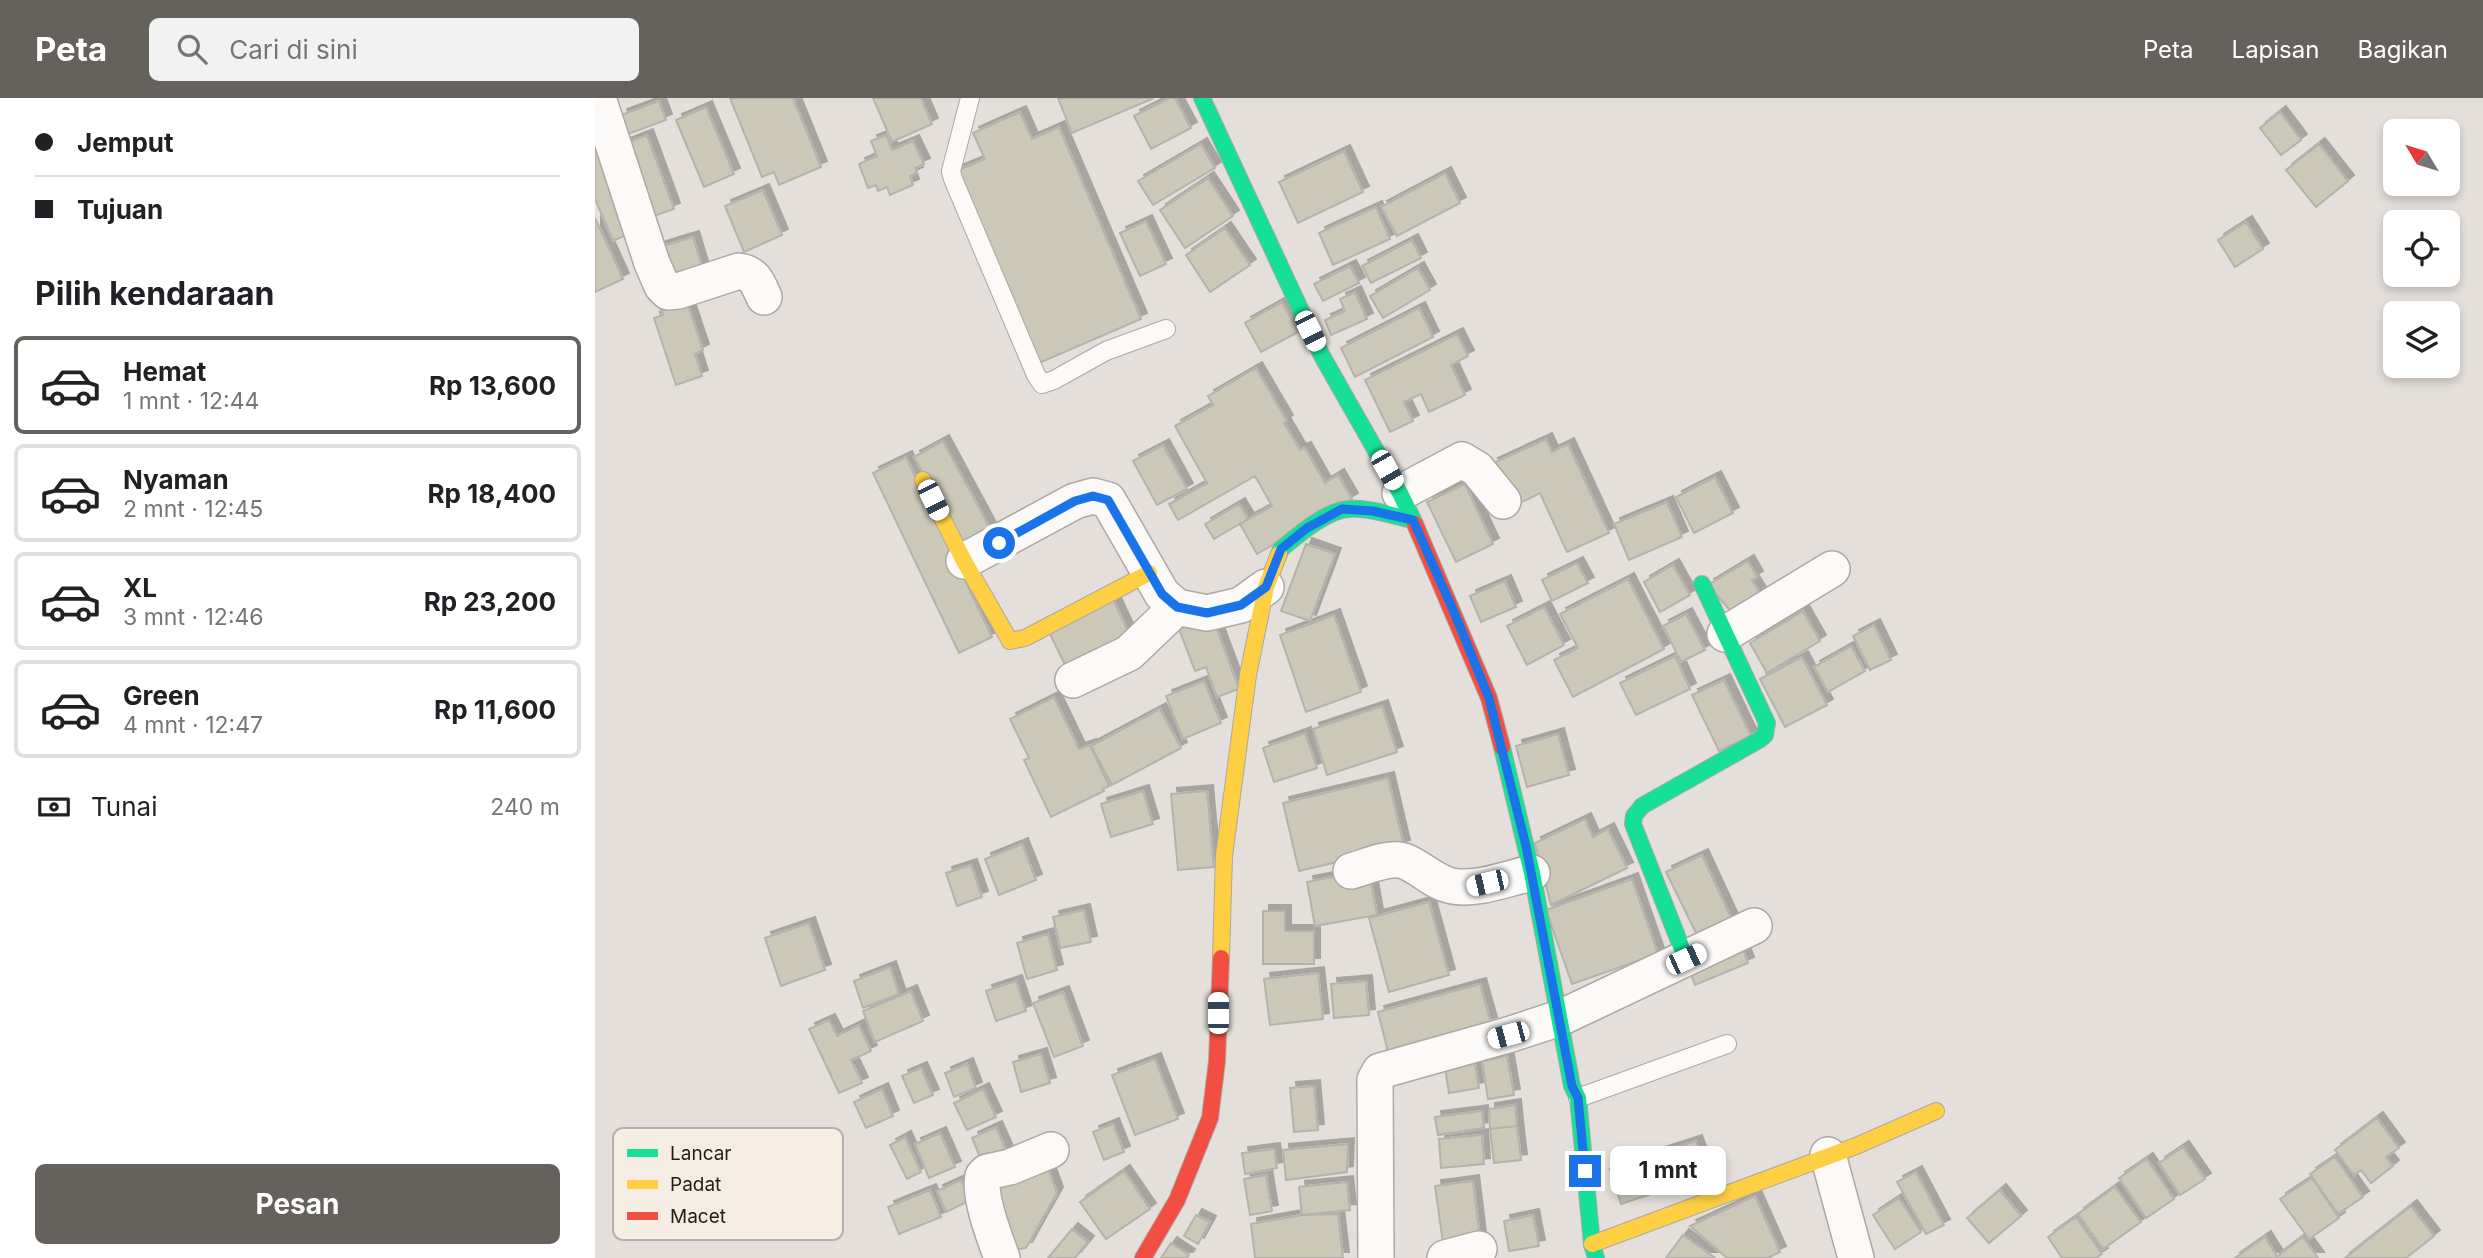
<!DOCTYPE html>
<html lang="id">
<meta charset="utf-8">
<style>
:root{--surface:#fff;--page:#f2f2f2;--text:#202124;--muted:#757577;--line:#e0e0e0;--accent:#65625d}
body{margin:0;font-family:Inter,sans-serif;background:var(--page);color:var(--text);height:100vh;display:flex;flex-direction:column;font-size:26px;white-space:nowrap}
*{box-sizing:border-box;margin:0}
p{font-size:23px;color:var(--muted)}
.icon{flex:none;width:38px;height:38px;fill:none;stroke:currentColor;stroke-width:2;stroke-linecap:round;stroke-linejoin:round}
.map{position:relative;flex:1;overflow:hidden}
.drawer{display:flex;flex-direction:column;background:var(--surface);width:595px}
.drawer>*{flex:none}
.hud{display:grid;align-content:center;height:154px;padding:0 35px;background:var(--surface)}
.needle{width:46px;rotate:308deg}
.tools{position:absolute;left:1788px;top:21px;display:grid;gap:14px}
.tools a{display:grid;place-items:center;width:77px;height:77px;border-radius:10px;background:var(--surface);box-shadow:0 4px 10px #0003;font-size:35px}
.end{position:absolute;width:32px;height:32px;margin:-16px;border:9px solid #1a73e8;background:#fff;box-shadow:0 0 0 4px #fff}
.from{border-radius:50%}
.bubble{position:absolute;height:49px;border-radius:10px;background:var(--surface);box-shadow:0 4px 10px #0003;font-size:23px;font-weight:700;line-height:49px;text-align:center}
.car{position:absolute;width:21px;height:42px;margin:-21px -10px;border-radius:9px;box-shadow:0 0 5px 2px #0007;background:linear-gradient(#fff 24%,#345 0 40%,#fff 0 76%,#345 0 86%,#fff 0)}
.hud b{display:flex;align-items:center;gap:24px;height:66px;font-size:26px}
.hud b+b{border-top:2px solid var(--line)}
.hud i{width:18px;height:18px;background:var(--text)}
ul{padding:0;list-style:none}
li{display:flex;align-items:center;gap:21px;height:98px;margin:0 14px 10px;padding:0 21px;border:4px solid var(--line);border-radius:10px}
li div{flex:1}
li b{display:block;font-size:26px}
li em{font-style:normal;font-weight:700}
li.selected{border-color:var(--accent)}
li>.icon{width:63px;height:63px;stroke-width:1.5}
h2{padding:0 35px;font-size:32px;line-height:84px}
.pay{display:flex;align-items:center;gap:18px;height:77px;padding:0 35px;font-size:26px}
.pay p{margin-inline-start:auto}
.action{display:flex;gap:14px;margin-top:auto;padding:14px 35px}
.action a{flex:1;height:80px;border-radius:10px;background:var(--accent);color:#fff;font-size:28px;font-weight:700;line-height:80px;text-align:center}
header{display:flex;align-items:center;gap:42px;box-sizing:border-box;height:98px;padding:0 35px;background:var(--accent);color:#fff}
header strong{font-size:33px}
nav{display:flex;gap:38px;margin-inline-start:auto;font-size:24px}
.search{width:490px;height:63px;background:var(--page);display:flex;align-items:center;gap:18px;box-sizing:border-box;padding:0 24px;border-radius:10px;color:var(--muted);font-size:26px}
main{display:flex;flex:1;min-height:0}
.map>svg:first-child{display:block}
.building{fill:#ccc8b7;stroke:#b5b2ad;stroke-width:2;filter:url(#shadow)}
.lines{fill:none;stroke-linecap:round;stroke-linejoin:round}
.lane-casing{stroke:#aca8a4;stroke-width:20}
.street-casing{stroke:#aca8a4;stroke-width:38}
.fast-casing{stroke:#aca8a4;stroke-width:18}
.slow-casing{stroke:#aca8a4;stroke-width:18}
.jam-casing{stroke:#aca8a4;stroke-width:18}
.lane{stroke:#fbfaf9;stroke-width:18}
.street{stroke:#fbfaf9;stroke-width:35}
.fast{stroke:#16e098;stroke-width:16}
.slow{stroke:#ffcf43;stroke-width:16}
.jam{stroke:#f24e42;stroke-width:16}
.route{stroke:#1a73e8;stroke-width:9}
.key{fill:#f5ede3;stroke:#b5afa7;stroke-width:2}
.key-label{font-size:19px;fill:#211e1a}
</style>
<header>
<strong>Peta</strong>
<div class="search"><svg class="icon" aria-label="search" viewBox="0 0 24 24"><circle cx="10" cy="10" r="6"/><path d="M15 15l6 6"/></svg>Cari di sini</div>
<nav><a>Peta</a><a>Lapisan</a><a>Bagikan</a></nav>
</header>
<main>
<section class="drawer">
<div class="hud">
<b><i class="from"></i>Jemput</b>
<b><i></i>Tujuan</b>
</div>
<h2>Pilih kendaraan</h2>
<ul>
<li class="selected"><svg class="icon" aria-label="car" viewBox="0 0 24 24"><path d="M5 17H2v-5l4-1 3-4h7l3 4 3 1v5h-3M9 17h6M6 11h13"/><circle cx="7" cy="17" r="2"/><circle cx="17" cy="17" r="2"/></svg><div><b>Hemat</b><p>1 mnt · 12:44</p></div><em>Rp 13,600</em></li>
<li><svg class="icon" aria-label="car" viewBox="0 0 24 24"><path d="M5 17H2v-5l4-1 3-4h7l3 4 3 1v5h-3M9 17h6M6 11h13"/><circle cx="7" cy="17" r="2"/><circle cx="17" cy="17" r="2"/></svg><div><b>Nyaman</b><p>2 mnt · 12:45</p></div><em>Rp 18,400</em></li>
<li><svg class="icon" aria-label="car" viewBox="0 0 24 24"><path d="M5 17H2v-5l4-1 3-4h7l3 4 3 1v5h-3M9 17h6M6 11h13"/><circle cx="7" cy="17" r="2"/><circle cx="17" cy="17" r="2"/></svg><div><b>XL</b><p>3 mnt · 12:46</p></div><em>Rp 23,200</em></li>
<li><svg class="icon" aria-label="car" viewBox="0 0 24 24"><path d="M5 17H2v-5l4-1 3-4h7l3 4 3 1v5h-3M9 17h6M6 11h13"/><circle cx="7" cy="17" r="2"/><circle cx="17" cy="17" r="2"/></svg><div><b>Green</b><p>4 mnt · 12:47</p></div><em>Rp 11,600</em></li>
</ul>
<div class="pay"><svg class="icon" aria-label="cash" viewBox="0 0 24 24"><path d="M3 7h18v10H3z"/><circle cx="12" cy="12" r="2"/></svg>Tunai<p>240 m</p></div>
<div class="action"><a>Pesan</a></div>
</section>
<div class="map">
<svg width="1888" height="1160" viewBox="0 0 1888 1160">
<defs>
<filter id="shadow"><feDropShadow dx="6" dy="-6" stdDeviation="0" flood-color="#0004"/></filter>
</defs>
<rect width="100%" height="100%" fill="#e4dfda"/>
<path class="building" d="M135 0H198L226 69 184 87 179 74 167 79Z
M278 0H326L337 26 297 44Z
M463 0H559L477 35Z
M574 0H580L596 30 556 51 539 18Z
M64 3 71 22 33 36 26 17Z
M111 9 139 76 109 89 81 22Z
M425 14 437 41 464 29 546 221 444 265 361 73 390 61 378 35Z
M1685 14 1706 42 1686 57 1665 30Z
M52 37 79 111 56 119 29 46Z
M291 37 297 52 318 43 329 66 320 70 322 75 315 78 318 87 295 97 292 89 283 93 281 87 273 90 264 66 282 58 276 43Z
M0 40 42 132 18 143 0 101Z
M606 46 620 70 558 107 543 83Z
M1724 46 1753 83 1721 109 1691 72Z
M749 53 768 94 703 125 684 84Z
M850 75 865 105 802 138 786 109Z
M613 80 638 118 590 150 565 112Z
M168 92 187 137 149 154 130 108Z
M781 109 795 141 738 167 724 135Z
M0 120 28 181 0 194Z
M551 123 571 166 545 178 525 135Z
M1651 124 1668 151 1640 169 1623 142Z
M630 130 655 167 615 194 591 157Z
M98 139 108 172 74 182 65 149Z
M817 142 826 160 776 185 767 168Z
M755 168 764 185 728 203 719 186Z
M823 170 835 192 788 220 775 198Z
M760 194 772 221 736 237 730 222 750 213 745 201Z
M89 195 108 252 100 256 107 278 81 287 59 220 68 217 64 204Z
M687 204 703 234 666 254 650 225Z
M824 210 838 239 760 279 746 250Z
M862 236 873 258 856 267 870 297 834 314 826 296 809 304 818 323 795 334 770 282Z
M661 270 692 323 689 325 705 352 710 350 730 385 743 377 757 401 662 456 645 426 677 408 660 378 583 422 574 406 612 385 580 328 618 307 613 298Z
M951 341 957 354 973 346 1014 435 972 454 945 395 917 409 897 366Z
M348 343 396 432 367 448 319 359Z
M568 347 592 391 562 407 538 363Z
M311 359 397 539 364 555 278 375Z
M1120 379 1138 415 1099 435 1081 399Z
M870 386 898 446 861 464 832 404Z
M1072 404 1087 439 1034 462 1019 426Z
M644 406 653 421 619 441 610 426Z
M711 446 740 456 715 523 686 513Z
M1153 463 1162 479 1157 482 1167 498 1138 516 1113 487Z
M982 465 993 485 957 503 947 482Z
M1078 467 1095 497 1065 514 1049 484Z
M1033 481 1069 551 978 599 959 562 983 550 965 516Z
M910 483 921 509 886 524 875 498Z
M517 499 537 542 473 573 452 530Z
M949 509 969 547 932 567 912 528Z
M1208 513 1225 543 1172 575 1155 545Z
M1091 516 1110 552 1086 564 1068 528Z
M739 517 766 594 711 614 685 537Z
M617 518 644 591 622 599 611 569 600 573 584 531Z
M1279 527 1296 562 1275 572 1258 538Z
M1256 548 1270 573 1233 594 1219 569Z
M1080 558 1095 591 1041 617 1025 585Z
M1207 559 1232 607 1190 629 1165 581Z
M1129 582 1156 638 1124 653 1097 597Z
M609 583 626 625 588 641 571 598Z
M459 599 484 651 495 647 514 688 508 691 509 693 456 719 429 662 434 660 415 621Z
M787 608 802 654 732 677 718 631Z
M565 611 586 650 517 687 496 648Z
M710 635 722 670 679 684 668 650Z
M963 636 974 677 932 689 921 648Z
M793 680 809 748 704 773 688 705Z
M548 693 558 726 516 739 506 706Z
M612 693 619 769 583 772 576 696Z
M990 721 998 739 1013 731 1032 770 956 807 940 745Z
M427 746 441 782 404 797 390 761Z
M1107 757 1138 824 1104 841 1071 774Z
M376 767 387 799 362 808 351 775Z
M774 772 782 817 720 828 712 784Z
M1037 781 1063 856 977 886 951 812Z
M834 804 854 877 794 894 774 820Z
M489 812 496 844 465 850 458 819Z
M668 813H690V833H719V866H668Z
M214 825 230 872 186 888 170 840Z
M453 836 462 872 432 881 422 845Z
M1146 846 1153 865 1100 887 1093 868Z
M295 869 304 896 268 910 259 883Z
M723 875 728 921 675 927 669 881Z
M421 883 431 913 401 923 391 893Z
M771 883 774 917 739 920 736 886Z
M885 886 896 925 793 954 783 914Z
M316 893 328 923 280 944 268 913Z
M468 894 488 948 459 959 438 905Z
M234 922 242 938 264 927 276 953 256 962 267 985 244 995 214 931Z
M446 956 455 985 426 994 418 964Z
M912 958 919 997 893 1001 887 963Z
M879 959 884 990 854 995 849 964Z
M560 961 583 1021 540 1037 517 977Z
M372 966 381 990 359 999 350 975Z
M326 970 338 997 319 1005 307 978Z
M719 988 723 1032 699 1034 695 990Z
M287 991 298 1018 271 1030 259 1004Z
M388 991 401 1019 372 1032 359 1005Z
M920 1007 922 1028 895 1031 894 1011Z
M887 1013 889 1030 843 1037 840 1019Z
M1782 1020 1804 1050 1791 1059 1798 1068 1776 1085 1766 1072 1759 1077 1740 1052Z
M518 1026 529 1054 509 1062 498 1034Z
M922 1028 926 1062 899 1065 895 1031Z
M401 1029 412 1054 387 1064 377 1040Z
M345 1035 360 1069 334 1080 320 1046Z
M887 1037 889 1066 846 1070 844 1041Z
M310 1039 326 1074 312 1081 295 1047Z
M1101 1043 1113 1077 1026 1106 1015 1071Z
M753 1046 752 1074 691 1082 688 1052Z
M1588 1049 1610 1081 1585 1097 1564 1065Z
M679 1051 682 1070 650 1076 647 1055Z
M1740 1059 1768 1099 1743 1116 1715 1076Z
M1552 1061 1579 1101 1551 1120 1524 1080Z
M451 1065 462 1095 431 1150 414 1152 404 1084Z
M529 1073 555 1111 511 1141 485 1104Z
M1321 1074 1349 1127 1331 1136 1302 1084Z
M671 1077 677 1113 655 1117 649 1081Z
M1717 1080 1744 1120 1714 1141 1685 1101Z
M366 1082 376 1102 351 1114 342 1093Z
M878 1083 885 1140 848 1145 840 1088Z
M752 1084 755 1112 707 1117 704 1089Z
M1520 1089 1546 1124 1508 1151 1483 1116Z
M335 1092 346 1119 304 1136 293 1109Z
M1405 1092 1426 1118 1394 1145 1372 1120Z
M1160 1098 1185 1154 1173 1160H1132L1095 1128Z
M1304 1100 1326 1134 1300 1151 1278 1117Z
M1816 1108 1839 1138 1811 1160H1750Z
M743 1116 748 1160H660L656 1126 707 1117Z
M601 1117 615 1124 603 1146 589 1138Z
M938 1117 944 1148 914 1153 909 1123Z
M1481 1119 1507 1156 1501 1160H1467L1453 1139Z
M477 1131 493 1144 480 1160H453Z
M1088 1137 1120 1160H1071Z
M1670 1139 1683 1160H1640Z
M1708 1139 1723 1160H1686L1684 1157Z
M576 1145 594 1157 592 1160H566Z"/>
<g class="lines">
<defs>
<path id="lane" d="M375 0 356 73 358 81 441 277 447 286 459 282 511 253 571 231
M983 1000 1132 946"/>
<path id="street" d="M3 0 57 165 67 188 73 194 83 193 144 173C160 175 163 186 169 199
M805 395 867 362 882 371 908 403
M369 463 480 403 498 398 513 402 567 496 582 509 612 515 646 507 671 489
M1130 536 1237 471
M478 582 534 555 582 509
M756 773C771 769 794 758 809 763 826 769 838 784 857 788 881 793 913 780 937 775
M1233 1057 1261 1160
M407 1160C400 1141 383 1097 388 1078L392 1074 415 1069 456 1052
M781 1160 780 982 785 973 913 937 965 920 1159 828
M850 1160 884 1151"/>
<path id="fast" d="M607 0 727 258 805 395 820 426
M684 456 686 451C702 438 726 417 747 412 767 407 798 418 818 422
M907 649 937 775 977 988 983 1000 997 1146 1001 1160
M1091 861 1038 726 1039 718 1047 708 1164 642 1170 637 1172 625 1107 486"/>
<path id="slow" d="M328 382 369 463 415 543 430 540 554 475
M626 860 629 758 653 577 671 489 684 456
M997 1146 1261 1048 1341 1013"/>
<path id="jam" d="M820 426 894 600 907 649
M548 1160 582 1102 615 1020 622 963 626 860"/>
</defs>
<use href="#lane" class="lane-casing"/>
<use href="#street" class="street-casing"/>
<use href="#fast" class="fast-casing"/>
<use href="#slow" class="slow-casing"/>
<use href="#jam" class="jam-casing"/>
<use href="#lane" class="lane"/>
<use href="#street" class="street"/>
<use href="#fast" class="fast"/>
<use href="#slow" class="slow"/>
<use href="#jam" class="jam"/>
</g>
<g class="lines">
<path class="route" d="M404 445 480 403 498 398 513 402 567 496 582 509 612 515 646 507 671 489 686 451 712 430 747 411 778 413 818 422 859 514 894 600 931 748 977 988 983 1000 990 1073"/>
</g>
<rect x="18" y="1030" width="230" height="112" rx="10" class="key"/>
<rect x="32" y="1051" width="31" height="8" fill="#16e098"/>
<rect x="32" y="1082" width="31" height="9" fill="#ffcf43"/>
<rect x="32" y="1114" width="31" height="8" fill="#f24e42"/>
<g class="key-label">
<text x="75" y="1062">Lancar</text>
<text x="75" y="1093">Padat</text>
<text x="75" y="1125">Macet</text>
</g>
</svg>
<div class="tools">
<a><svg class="needle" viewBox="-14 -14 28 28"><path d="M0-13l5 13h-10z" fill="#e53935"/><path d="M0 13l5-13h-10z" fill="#757577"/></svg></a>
<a><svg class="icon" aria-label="locate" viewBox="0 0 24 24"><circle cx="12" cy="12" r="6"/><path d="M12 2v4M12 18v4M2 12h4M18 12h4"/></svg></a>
<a><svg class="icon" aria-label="layers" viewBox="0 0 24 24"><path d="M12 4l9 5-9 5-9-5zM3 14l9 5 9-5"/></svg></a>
</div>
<i class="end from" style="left:404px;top:445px"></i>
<i class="end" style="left:990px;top:1073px"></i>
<div class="bubble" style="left:1015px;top:1048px;width:116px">1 mnt</div>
<i class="car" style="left:715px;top:233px;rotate:154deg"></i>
<i class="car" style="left:792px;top:372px;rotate:150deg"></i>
<i class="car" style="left:338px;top:402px;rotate:154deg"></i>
<i class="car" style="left:892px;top:785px;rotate:257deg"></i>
<i class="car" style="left:1091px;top:861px;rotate:65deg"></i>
<i class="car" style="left:623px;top:915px;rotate:0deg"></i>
<i class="car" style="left:913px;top:937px;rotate:255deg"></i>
</div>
</main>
